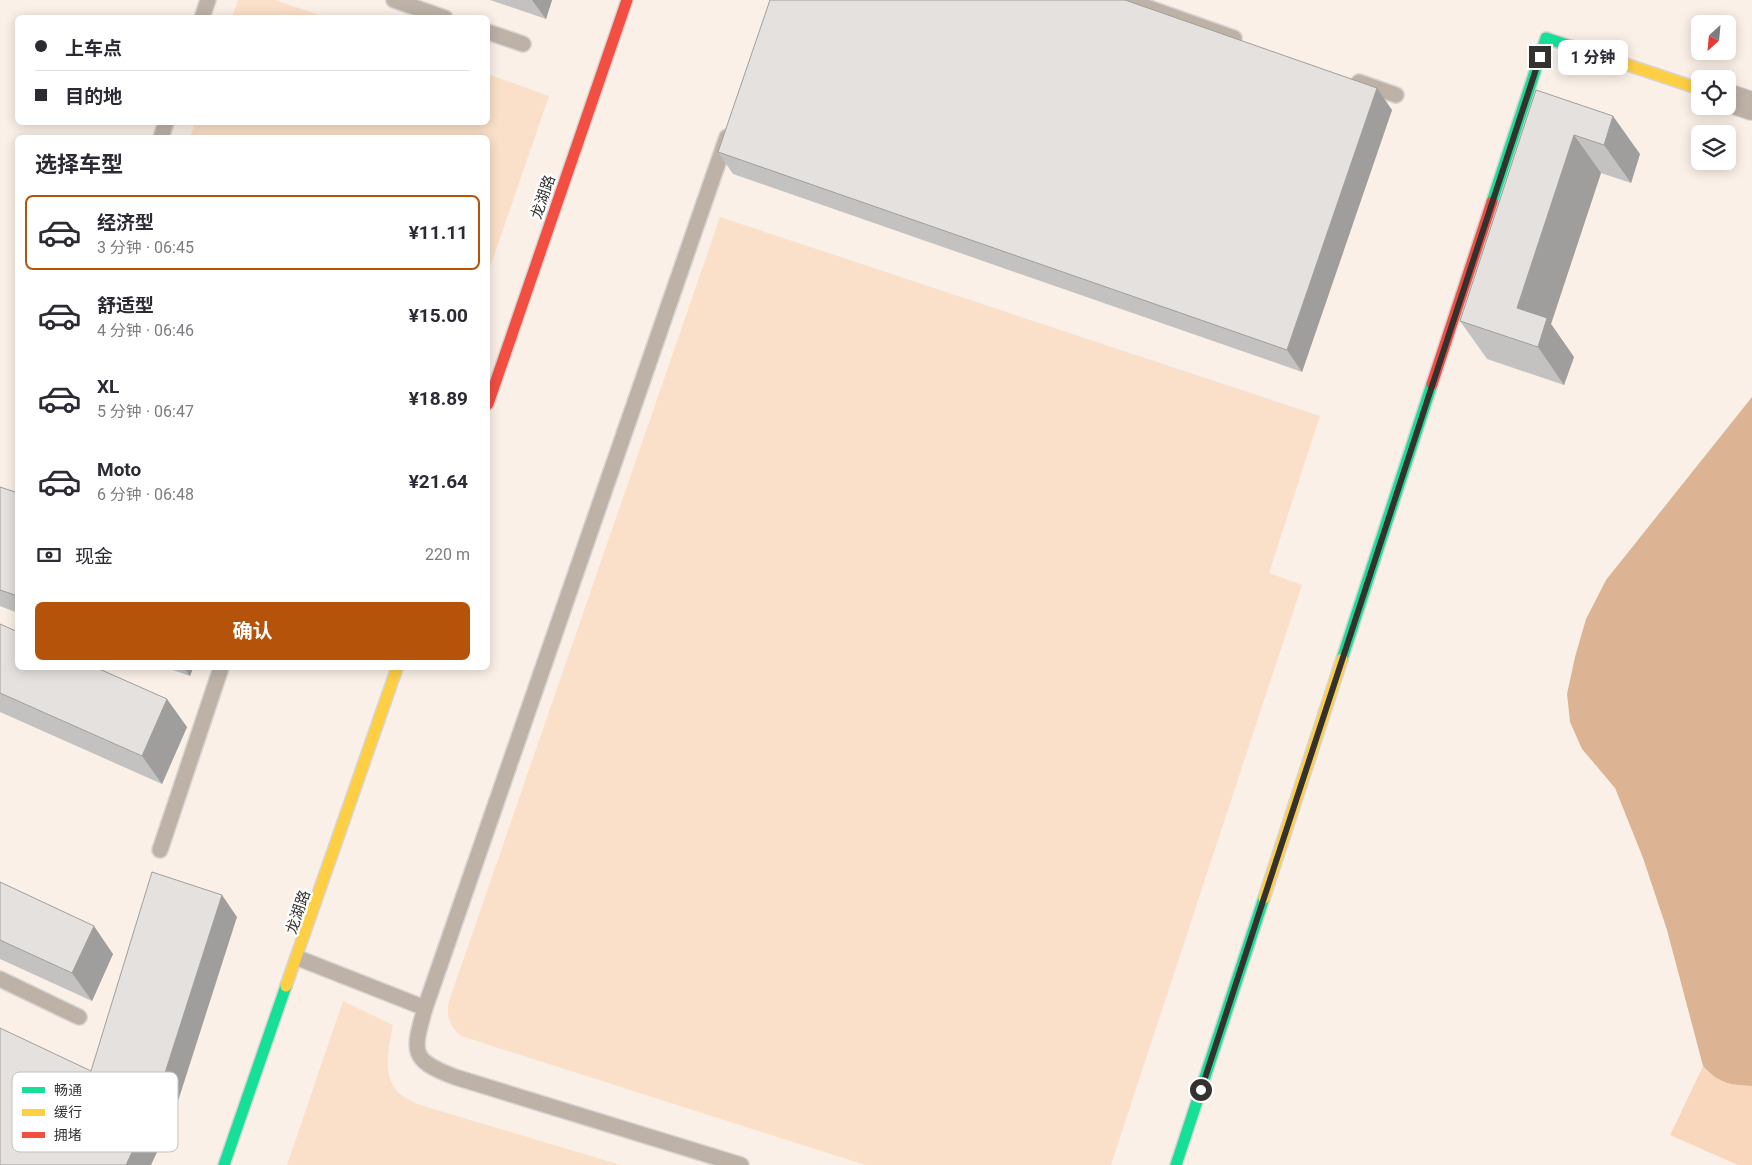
<!DOCTYPE html>
<html lang="zh">
<meta charset="utf-8">
<style>
:root{--surface:#fff;--page:#f7f7f7;--text:#2b2b33;--muted:#7c7c81;--line:#e1e1e2;--accent:#b45309}
body{margin:0;font-family:Roboto,"Noto Sans SC",sans-serif;background:var(--page);color:var(--text);height:100vh;display:flex;flex-direction:column;font-size:19px;white-space:nowrap}
*{box-sizing:border-box;margin:0}
p{font-size:16px;color:var(--muted)}
.icon{flex:none;width:28px;height:28px;fill:none;stroke:currentColor;stroke-width:2;stroke-linecap:round;stroke-linejoin:round}
.map{position:relative;flex:1;overflow:hidden}
.panel{position:absolute;left:15px;top:135px;width:475px;height:535px;display:flex;flex-direction:column;background:var(--surface);border-radius:8px;box-shadow:0 2px 12px #0003}
.panel>*{flex:none}
.hud{position:absolute;left:15px;top:15px;width:475px;height:110px;border-radius:8px;box-shadow:0 2px 12px #0003;display:grid;align-content:center;height:110px;padding:0 20px;background:var(--surface)}
.needle{width:32px;rotate:206deg}
.fabs{position:absolute;left:1691px;top:15px;display:grid;gap:10px}
.fabs a{display:grid;place-items:center;width:45px;height:45px;border-radius:8px;background:var(--surface);box-shadow:0 2px 12px #0003;font-size:25px}
.end{position:absolute;width:22px;height:22px;margin:-11px;border:6px solid #34312e;background:#fff;box-shadow:0 0 0 2px #fff}
.from{border-radius:50%}
.bubble{position:absolute;height:35px;border-radius:8px;background:var(--surface);box-shadow:0 2px 12px #0003;font-size:16px;font-weight:700;line-height:35px;text-align:center}
.hud b{display:flex;align-items:center;gap:18px;height:48px;font-size:19px}
.hud b+b{border-top:1px solid var(--line)}
.hud i{width:12px;height:12px;background:var(--text)}
ul{padding:0;list-style:none}
li{display:flex;align-items:center;gap:15px;height:75px;margin:0 10px 8px;padding:0 10px;border:2px solid transparent;border-radius:8px}
li div{flex:1}
li b{display:block;font-size:19px}
li em{font-style:normal;font-weight:700}
li.selected{border-color:var(--accent)}
li>.icon{width:45px;height:45px;stroke-width:1.5}
h2{padding:0 20px;font-size:22px;line-height:60px}
.pay{display:flex;align-items:center;gap:12px;height:55px;padding:0 20px;font-size:19px}
.pay p{margin-inline-start:auto}
.action{display:flex;gap:10px;margin-top:auto;padding:10px 20px}
.action a{flex:1;height:58px;border-radius:8px;background:var(--accent);color:#fff;font-size:20px;font-weight:700;line-height:58px;text-align:center}
.map>svg:first-child{display:block}
.built{fill:#faf0e7;fill-rule:evenodd}
.green{fill:#fbe0c9}
.forest{fill:#f8d7bc}
.water{fill:#dcb493}
.lines{fill:none;stroke-linecap:round;stroke-linejoin:round}
.lane-casing{stroke:#d7d5d4;stroke-width:18}
.street-casing{stroke:#d7d5d4;stroke-width:30}
.fast-casing{stroke:#d7d5d4;stroke-width:14}
.slow-casing{stroke:#d7d5d4;stroke-width:14}
.jam-casing{stroke:#d7d5d4;stroke-width:14}
.lane{stroke:#beb2a7;stroke-width:15}
.street{stroke:#beb2a7;stroke-width:28}
.fast{stroke:#16e098;stroke-width:11}
.slow{stroke:#ffcf43;stroke-width:11}
.jam{stroke:#f24e42;stroke-width:11}
.wall{fill:#c4c2c0}
.shaded-wall{fill:#a09e9c}
.building{fill:#e4e1df;stroke:#a09e9c}
.route{stroke:#34312e;stroke-width:6}
.labels{text-anchor:middle;dominant-baseline:central;stroke-width:5;stroke-linejoin:round;paint-order:stroke}
.street-label{font-size:15px;fill:#34312e;stroke:#fff}
.key{fill:#fff;stroke:#c2c1c0;stroke-width:1}
.key-label{font-size:14px;fill:#34312e}
</style>
<div class="map">
<svg width="1752" height="1165" viewBox="0 0 1752 1165">
<rect width="100%" height="100%" fill="#fcf9f7"/>
<path class="built" d="M0 0H1752V397L1606 580 1586 619 1575 657 1567 694 1570 722 1582 749 1615 788 1643 858 1667 930 1703 1066 1670 1134 1738 1165H0ZM18 18H488V122H18ZM1700 24H1728V51H1700ZM1700 79H1728V106H1700ZM1700 134H1728V161H1700ZM18 138H488V668H18Z"/>
<path class="green" d="M238 0H275L325 17H232Z
M488 74 549 96 488 273V138L190 137 195 123 488 122Z
M720 217 1320 416 1269 573 1302 585 1111 1165H865L461 1036C449 1025 446 1017 449 1001Z
M343 1001 393 1025C389 1046 381 1076 399 1093 404 1098 414 1102 420 1105L621 1165H287Z"/>
<path class="forest" d="M1703 1066C1719 1083 1728 1085 1752 1086V1165H1738L1670 1135Z"/>
<path class="water" d="M1752 397V1086C1728 1085 1719 1083 1703 1066L1667 930 1643 858 1615 788 1582 749 1570 722 1567 694 1575 657 1586 619 1606 580Z"/>
<g class="lines">
<defs>
<path id="lane" d="M394 0 445 18
M1126 0 1234 38
M202 18 208 0
M488 32 523 44
M1359 82 1396 95
M727 137 425 1008C413 1051 409 1060 455 1077L741 1165
M161 138 166 122
M160 850 221 668
M298 958 425 1008
M0 979 79 1017"/>
<path id="street" d="M1728 98 1752 106"/>
<path id="fast" d="M1492 202 1546 38 1622 63
M1342 659 1432 384
M224 1165 286 986
M1176 1165 1264 898"/>
<path id="slow" d="M1622 63 1700 89
M1264 898 1342 659
M286 986 397 668"/>
<path id="jam" d="M1432 384 1492 202
M488 404 627 0"/>
</defs>
<use href="#lane" class="lane-casing"/>
<use href="#street" class="street-casing"/>
<use href="#fast" class="fast-casing"/>
<use href="#slow" class="slow-casing"/>
<use href="#jam" class="jam-casing"/>
<use href="#lane" class="lane"/>
<use href="#street" class="street"/>
<use href="#fast" class="fast"/>
<use href="#slow" class="slow"/>
<use href="#jam" class="jam"/>
</g>
<path class="wall" d="M490 0H552L546 19Z
M1536 90 1640 154 1631 183 1601 173 1551 324 1574 357 1564 385 1487 359 1460 321Z
M1392 110 1302 372 733 174 718 152Z
M0 487 18 493V613L0 606Z
M0 624 187 727 162 784 0 712Z
M167 668H193L190 676Z
M0 882 113 954 92 1001 0 959Z"/>
<path class="shaded-wall" d="M532 0H552L546 19Z
M1377 88 1392 110 1302 372 1287 350Z
M1613 116 1640 154 1631 183 1604 145Z
M1574 135 1601 173 1551 324 1574 357 1564 385 1538 347 1517 308Z
M184 668H193L190 676Z
M167 699 187 727 162 784 142 756Z
M222 895 237 917 171 1123 151 1165H126Z
M94 926 113 954 92 1001 72 973Z"/>
<path class="building" d="M770 0H1125L1377 88 1287 350 718 152Z
M1536 90 1613 116 1604 145 1574 135 1517 308 1547 318 1538 347 1460 321Z
M0 487 18 493V596L0 590Z
M0 624 18 632V668H97L167 699 142 756 0 693Z
M152 872 222 895 156 1101 126 1165H0V1028L91 1071Z
M0 882 94 926 72 973 0 940Z"/>
<g class="lines">
<path class="route" d="M1201 1090 1540 57"/>
</g>
<g class="labels">
<g class="street-label">
<text transform="translate(543 197) rotate(-71)">龙湖路</text>
<text transform="translate(298 912) rotate(-71)">龙湖路</text>
</g>
</g>
<rect x="12" y="1072" width="166" height="80" rx="8" class="key"/>
<rect x="22" y="1087" width="23" height="6" fill="#16e098"/>
<rect x="22" y="1109" width="23" height="7" fill="#ffcf43"/>
<rect x="22" y="1132" width="23" height="6" fill="#f24e42"/>
<g class="key-label">
<text x="54" y="1095">畅通</text>
<text x="54" y="1117">缓行</text>
<text x="54" y="1140">拥堵</text>
</g>
</svg>
<div class="fabs">
<a><svg class="needle" viewBox="-14 -14 28 28"><path d="M0-13l5 13h-10z" fill="#e53935"/><path d="M0 13l5-13h-10z" fill="#7c7c81"/></svg></a>
<a><svg class="icon" aria-label="locate" viewBox="0 0 24 24"><circle cx="12" cy="12" r="6"/><path d="M12 2v4M12 18v4M2 12h4M18 12h4"/></svg></a>
<a><svg class="icon" aria-label="layers" viewBox="0 0 24 24"><path d="M12 4l9 5-9 5-9-5zM3 14l9 5 9-5"/></svg></a>
</div>
<i class="end from" style="left:1201px;top:1090px"></i>
<i class="end" style="left:1540px;top:57px"></i>
<div class="bubble" style="left:1558px;top:40px;width:70px">1 分钟</div>
<div class="hud">
<b><i class="from"></i>上车点</b>
<b><i></i>目的地</b>
</div>
<section class="panel">
<h2>选择车型</h2>
<ul>
<li class="selected"><svg class="icon" aria-label="car" viewBox="0 0 24 24"><path d="M5 17H2v-5l4-1 3-4h7l3 4 3 1v5h-3M9 17h6M6 11h13"/><circle cx="7" cy="17" r="2"/><circle cx="17" cy="17" r="2"/></svg><div><b>经济型</b><p>3 分钟 · 06:45</p></div><em>¥11.11</em></li>
<li><svg class="icon" aria-label="car" viewBox="0 0 24 24"><path d="M5 17H2v-5l4-1 3-4h7l3 4 3 1v5h-3M9 17h6M6 11h13"/><circle cx="7" cy="17" r="2"/><circle cx="17" cy="17" r="2"/></svg><div><b>舒适型</b><p>4 分钟 · 06:46</p></div><em>¥15.00</em></li>
<li><svg class="icon" aria-label="car" viewBox="0 0 24 24"><path d="M5 17H2v-5l4-1 3-4h7l3 4 3 1v5h-3M9 17h6M6 11h13"/><circle cx="7" cy="17" r="2"/><circle cx="17" cy="17" r="2"/></svg><div><b>XL</b><p>5 分钟 · 06:47</p></div><em>¥18.89</em></li>
<li><svg class="icon" aria-label="car" viewBox="0 0 24 24"><path d="M5 17H2v-5l4-1 3-4h7l3 4 3 1v5h-3M9 17h6M6 11h13"/><circle cx="7" cy="17" r="2"/><circle cx="17" cy="17" r="2"/></svg><div><b>Moto</b><p>6 分钟 · 06:48</p></div><em>¥21.64</em></li>
</ul>
<div class="pay"><svg class="icon" aria-label="cash" viewBox="0 0 24 24"><path d="M3 7h18v10H3z"/><circle cx="12" cy="12" r="2"/></svg>现金<p>220 m</p></div>
<div class="action"><a>确认</a></div>
</section>
</div>
